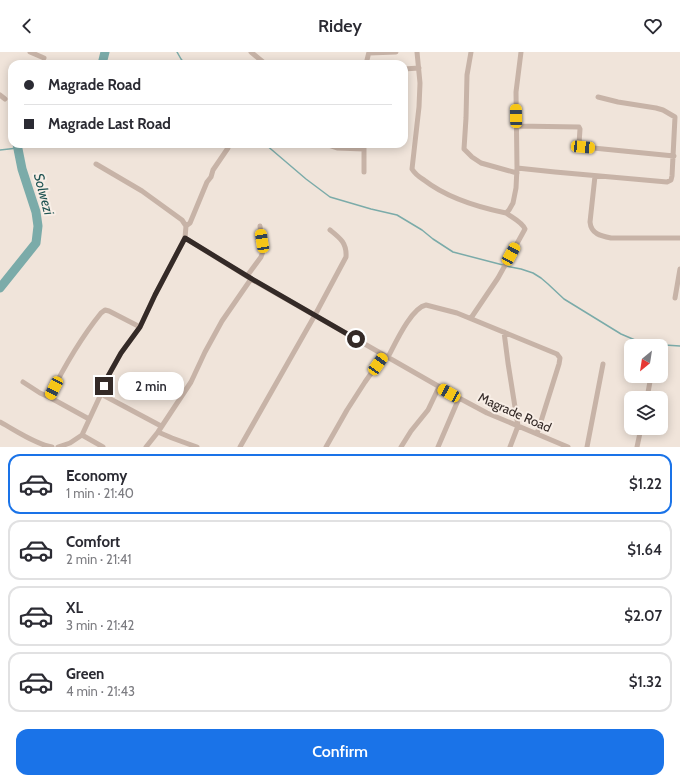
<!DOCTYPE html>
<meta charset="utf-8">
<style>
:root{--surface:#fff;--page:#f7f7f7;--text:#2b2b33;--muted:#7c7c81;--line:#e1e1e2;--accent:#1a73e8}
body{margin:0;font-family:Cabin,sans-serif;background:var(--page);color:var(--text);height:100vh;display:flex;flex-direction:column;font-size:15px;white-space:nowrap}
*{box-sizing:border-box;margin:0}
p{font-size:13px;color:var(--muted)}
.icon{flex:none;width:22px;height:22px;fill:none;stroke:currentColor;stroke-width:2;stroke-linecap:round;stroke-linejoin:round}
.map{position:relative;height:395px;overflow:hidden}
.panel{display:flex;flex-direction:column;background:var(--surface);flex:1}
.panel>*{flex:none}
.guide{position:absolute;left:8px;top:8px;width:400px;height:88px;border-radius:12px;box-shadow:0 2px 10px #0003;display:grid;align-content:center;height:88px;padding:0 16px;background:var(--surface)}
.needle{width:26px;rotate:210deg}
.fabs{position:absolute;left:624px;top:287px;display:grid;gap:8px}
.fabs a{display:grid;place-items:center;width:44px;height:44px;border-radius:8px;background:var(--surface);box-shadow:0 2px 10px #0003;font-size:20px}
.end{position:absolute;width:18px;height:18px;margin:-9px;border:5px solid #342a27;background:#fff;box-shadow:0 0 0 2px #fff}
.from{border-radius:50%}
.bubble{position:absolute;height:28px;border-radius:12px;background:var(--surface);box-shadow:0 2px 10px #0003;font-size:13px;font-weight:600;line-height:28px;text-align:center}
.car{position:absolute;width:12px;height:24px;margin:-12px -6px;border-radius:5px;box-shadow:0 0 3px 1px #0007;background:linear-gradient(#f5c518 24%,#345 0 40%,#f5c518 0 76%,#345 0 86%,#f5c518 0)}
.guide b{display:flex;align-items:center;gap:14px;height:38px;font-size:15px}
.guide b+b{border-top:1px solid var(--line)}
.guide i{width:10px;height:10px;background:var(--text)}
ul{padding:7px 0 0;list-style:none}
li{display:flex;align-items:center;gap:12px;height:60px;margin:0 8px 6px;padding:0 8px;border:2px solid var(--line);border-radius:12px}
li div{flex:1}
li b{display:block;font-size:15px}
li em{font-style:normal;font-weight:600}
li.current{border-color:var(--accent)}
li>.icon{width:36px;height:36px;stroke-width:1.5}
.primary-button{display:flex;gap:8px;margin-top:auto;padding:8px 16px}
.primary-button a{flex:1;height:46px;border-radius:12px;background:var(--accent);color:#fff;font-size:16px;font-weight:600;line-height:46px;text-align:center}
header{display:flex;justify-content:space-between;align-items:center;height:52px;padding:0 16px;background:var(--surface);font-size:18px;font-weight:600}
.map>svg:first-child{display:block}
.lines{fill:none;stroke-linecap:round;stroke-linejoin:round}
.stream{stroke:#7baba9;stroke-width:1.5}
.river{stroke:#7baba9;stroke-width:9}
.minor{stroke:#c7b3a7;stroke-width:5}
.route{stroke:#342a27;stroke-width:5}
.labels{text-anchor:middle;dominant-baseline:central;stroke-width:4;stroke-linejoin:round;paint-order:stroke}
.street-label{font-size:13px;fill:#342a27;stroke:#f8eee6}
.water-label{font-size:14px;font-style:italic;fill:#1f5352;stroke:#f8eee6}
</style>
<header><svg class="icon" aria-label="back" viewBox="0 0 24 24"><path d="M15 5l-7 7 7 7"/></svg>Ridey<svg class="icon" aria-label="heart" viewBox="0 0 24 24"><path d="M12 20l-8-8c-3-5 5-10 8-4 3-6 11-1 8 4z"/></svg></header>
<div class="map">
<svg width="680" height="395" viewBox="0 0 680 395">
<rect width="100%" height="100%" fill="#f0e4da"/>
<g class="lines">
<path class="stream" d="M177 0 181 7 185 12
M265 92 306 127 330 145 371 157 397 163 422 178 433 187 453 200 503 213
M0 98 18 96
M506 214 521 217 533 221 541 226 548 232 564 247 621 282 635 288 649 292 680 294"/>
<path class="river" d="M102 12 105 0
M0 236 36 191 38 174 36 160 22 117 17 92"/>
<path class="minor" d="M30 0 44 6
M251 0 263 10 268 12
M417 0 420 31 419 55 412 117C415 122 419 125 424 128 447 146 477 155 506 161L509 158 513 151 516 136 517 116 516 40 521 0
M471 0 467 23 466 66 464 97 472 105 481 111 517 121
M369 1 396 0
M366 12 369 0
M404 17 419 16
M0 43 5 47
M516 74 579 75 580 77 579 92 581 94 583 95 674 104
M325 92 337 96 364 97
M364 92V120
M517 116 555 120 667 130 671 128 672 124 675 65 663 58 656 56 618 50 598 45
M595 124 590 170C591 182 601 184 611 186H680
M186 174 190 171 207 130 211 125 213 118 228 96
M185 186 251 227 459 346 487 361 568 395
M247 224 261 205 263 199 260 174
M675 246 680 217
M471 266 498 226 525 177C522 170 513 166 506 161
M504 280 508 311 518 374 510 395
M388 305C395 292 411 256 426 253L457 261 557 302 560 306 559 312 537 382
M23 330 40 341 49 345 89 367
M101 342 161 374
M49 345C64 315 80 287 101 261L105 258 109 259 140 275
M647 346 651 324
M0 370C15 378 35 392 52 395
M158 380 172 386 197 395
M82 383 103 395
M58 395 70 391 82 383 101 342 107 326 121 301 140 275 155 243 185 186 186 174 182 168 142 139 96 112
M146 395 158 380 191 330 205 300 222 269 251 227
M240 395 315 263 346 205C347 191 340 186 330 178
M326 395 347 358 365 330 384 303
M401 395 411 379 428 358 439 335
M438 395 459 346
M587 395 603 312
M637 395 641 376"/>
</g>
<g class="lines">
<path class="route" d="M104 334 107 326 121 301 140 275 155 243 185 186 252 227 356 287"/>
</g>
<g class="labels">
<g class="street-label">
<text transform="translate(515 360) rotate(24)">Magrade Road</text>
</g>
<g class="water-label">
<text transform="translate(44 142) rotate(75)">Solwezi</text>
</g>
</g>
</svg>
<div class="fabs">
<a><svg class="needle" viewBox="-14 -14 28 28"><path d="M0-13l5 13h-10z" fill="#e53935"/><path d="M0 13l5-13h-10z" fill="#7c7c81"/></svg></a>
<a><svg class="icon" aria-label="layers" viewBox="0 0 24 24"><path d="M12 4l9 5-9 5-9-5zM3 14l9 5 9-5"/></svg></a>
</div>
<i class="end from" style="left:356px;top:287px"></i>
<i class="end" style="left:104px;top:334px"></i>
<div class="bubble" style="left:118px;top:320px;width:66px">2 min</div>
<i class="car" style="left:516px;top:64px;rotate:359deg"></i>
<i class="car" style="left:583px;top:95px;rotate:95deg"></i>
<i class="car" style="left:262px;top:189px;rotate:351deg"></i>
<i class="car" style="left:511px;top:202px;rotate:29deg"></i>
<i class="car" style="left:378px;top:312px;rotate:35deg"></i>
<i class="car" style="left:54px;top:336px;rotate:207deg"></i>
<i class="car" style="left:449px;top:341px;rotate:299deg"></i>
<div class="guide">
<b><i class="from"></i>Magrade Road</b>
<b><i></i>Magrade Last Road</b>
</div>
</div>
<section class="panel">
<ul>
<li class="current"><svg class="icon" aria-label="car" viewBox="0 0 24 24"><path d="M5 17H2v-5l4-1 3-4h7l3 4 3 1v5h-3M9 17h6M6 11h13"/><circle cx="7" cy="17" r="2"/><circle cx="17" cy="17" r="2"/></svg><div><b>Economy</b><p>1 min · 21:40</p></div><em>$1.22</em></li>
<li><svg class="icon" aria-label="car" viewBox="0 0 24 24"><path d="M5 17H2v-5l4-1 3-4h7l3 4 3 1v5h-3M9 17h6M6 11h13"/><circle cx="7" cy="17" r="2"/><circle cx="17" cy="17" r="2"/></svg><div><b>Comfort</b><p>2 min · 21:41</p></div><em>$1.64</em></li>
<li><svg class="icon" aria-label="car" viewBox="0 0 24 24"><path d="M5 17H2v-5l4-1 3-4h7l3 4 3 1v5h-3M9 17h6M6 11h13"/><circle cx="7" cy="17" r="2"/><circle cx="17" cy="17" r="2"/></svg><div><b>XL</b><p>3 min · 21:42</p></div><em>$2.07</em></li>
<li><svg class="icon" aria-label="car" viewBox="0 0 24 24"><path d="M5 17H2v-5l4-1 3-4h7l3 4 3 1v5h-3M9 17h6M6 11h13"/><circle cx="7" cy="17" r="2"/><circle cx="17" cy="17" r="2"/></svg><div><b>Green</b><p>4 min · 21:43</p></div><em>$1.32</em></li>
</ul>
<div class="primary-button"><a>Confirm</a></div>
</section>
